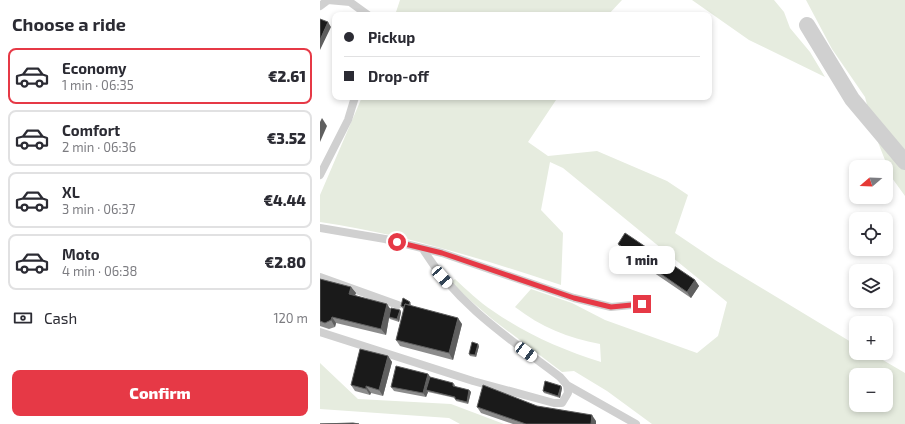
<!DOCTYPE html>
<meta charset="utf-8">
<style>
:root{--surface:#fff;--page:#f2f2f3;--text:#2b2b33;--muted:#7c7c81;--line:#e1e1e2;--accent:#e63946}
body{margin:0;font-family:"Exo 2",sans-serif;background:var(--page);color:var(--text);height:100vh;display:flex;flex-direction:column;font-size:15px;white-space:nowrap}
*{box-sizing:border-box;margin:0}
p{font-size:13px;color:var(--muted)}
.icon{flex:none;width:22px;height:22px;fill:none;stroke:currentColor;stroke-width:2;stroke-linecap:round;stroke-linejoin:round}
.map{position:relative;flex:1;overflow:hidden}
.drawer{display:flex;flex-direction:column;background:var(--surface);width:320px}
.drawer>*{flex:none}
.top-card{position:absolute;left:12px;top:12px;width:380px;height:88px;border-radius:8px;box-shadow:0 2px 6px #0003;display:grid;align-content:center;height:88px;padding:0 12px;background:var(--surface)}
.needle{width:26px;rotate:251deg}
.buttons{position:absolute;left:529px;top:160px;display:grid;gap:8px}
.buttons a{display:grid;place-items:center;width:44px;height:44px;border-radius:8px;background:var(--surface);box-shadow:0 2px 6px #0003;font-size:20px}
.end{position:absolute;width:18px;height:18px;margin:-9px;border:5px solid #e63946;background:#fff;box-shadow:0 0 0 2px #fff}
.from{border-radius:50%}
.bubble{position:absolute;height:28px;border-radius:8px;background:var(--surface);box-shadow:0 2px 6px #0003;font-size:13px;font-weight:800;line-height:28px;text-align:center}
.car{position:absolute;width:12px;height:24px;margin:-12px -6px;border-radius:5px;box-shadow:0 0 3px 1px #0007;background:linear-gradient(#fff 24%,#345 0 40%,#fff 0 76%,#345 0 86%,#fff 0)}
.top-card b{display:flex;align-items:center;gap:14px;height:38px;font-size:15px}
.top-card b+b{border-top:1px solid var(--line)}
.top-card i{width:10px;height:10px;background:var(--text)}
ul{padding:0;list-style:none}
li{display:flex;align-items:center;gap:12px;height:56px;margin:0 8px 6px;padding:0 4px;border:2px solid var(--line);border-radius:8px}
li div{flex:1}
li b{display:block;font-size:15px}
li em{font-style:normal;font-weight:800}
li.current{border-color:var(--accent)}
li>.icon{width:36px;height:36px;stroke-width:1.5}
h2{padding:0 12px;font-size:18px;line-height:48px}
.pay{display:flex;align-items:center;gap:10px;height:44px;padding:0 12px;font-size:15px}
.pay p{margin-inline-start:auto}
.action{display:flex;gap:8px;margin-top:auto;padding:8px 12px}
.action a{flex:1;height:46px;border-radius:8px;background:var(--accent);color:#fff;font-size:16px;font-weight:800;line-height:46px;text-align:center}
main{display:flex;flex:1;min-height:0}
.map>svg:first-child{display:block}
.green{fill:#e6ecdf;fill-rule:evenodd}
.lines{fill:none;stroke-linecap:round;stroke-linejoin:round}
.service{stroke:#d0d0d0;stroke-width:8}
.minor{stroke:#d0d0d0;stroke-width:16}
.wall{fill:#8c8c8c}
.shaded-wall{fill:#5f5f5f}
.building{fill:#1a1a1a;stroke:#5f5f5f}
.route{stroke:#e63946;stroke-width:5}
</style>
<main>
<section class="drawer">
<h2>Choose a ride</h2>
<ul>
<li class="current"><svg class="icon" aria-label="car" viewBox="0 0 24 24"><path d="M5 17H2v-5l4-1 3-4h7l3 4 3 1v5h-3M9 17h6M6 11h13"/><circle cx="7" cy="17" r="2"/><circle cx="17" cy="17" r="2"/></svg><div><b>Economy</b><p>1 min · 06:35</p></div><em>€2.61</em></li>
<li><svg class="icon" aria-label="car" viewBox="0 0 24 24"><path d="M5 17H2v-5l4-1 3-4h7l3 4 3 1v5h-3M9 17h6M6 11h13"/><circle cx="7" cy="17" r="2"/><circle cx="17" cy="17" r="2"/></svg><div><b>Comfort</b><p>2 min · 06:36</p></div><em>€3.52</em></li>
<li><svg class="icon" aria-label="car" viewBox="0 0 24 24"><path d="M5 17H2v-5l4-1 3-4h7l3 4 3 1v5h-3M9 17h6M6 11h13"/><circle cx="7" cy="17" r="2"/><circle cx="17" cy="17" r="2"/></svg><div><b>XL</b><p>3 min · 06:37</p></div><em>€4.44</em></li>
<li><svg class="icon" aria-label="car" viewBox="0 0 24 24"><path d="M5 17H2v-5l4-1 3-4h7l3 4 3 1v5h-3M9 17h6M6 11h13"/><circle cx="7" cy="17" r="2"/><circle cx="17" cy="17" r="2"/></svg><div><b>Moto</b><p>4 min · 06:38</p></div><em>€2.80</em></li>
</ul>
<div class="pay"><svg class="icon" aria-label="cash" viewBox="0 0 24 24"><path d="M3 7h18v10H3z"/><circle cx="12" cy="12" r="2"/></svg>Cash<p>120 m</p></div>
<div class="action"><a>Confirm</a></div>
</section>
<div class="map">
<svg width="585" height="424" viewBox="0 0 585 424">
<rect width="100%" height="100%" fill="#fff"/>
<path class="green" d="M80 0H302L288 15H75Z
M372 0H454L464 12 470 28 490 52 505 77 429 40Z
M486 0H585V196L572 178 554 132 545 97 512 49Z
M42 97H238L208 142 228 156 277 151 347 181 368 195 355 233 395 260 536 345V353H551L585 373V424H332L287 391 254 371 242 372 172 319 130 283 135 279C147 290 159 302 173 311 206 334 242 350 281 362L280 344C248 338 221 327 195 307L211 289 252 303 285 320 377 353 398 336 407 302 243 168 230 162 221 210 243 233 241 285C162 259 83 234 0 222V195ZM536 375H566V405H536Z
M0 363 38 399 131 404 184 424H140L129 418 0 409Z"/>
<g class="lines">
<path class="service" d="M0 6 8 0 30 2 48 15
M0 175 28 120 35 97
M0 228 65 239 122 253 254 298 291 307 322 304
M0 277 78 305
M0 332 153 381 234 403H242L248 393 247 385 240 377C191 340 135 303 103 249
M247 385 316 424"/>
<path class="minor" d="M487 25 532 99 585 162"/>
</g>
<path class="wall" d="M298 244 375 280 379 286 371 298 302 251Z
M0 279 31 287 36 293 35 295 71 309 80 310 81 312 79 322 70 319 69 318 66 335 16 323 15 327 9 329 0 326Z
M90 302 91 304V306L142 324 133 360 80 346 76 340 84 309 82 308 81 306Z
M159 346 156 357 150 356 149 354Z
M68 356 72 362 63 396 51 393 50 395 35 391 31 385Z
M108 374 111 378 133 383 135 385V387L149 390 151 392 148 404 136 401 135 398 108 392 106 397 74 391 71 387Z
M241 386 242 388 240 398 224 393 223 391Z
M217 406 276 421V424H193L161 413 157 407Z"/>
<path class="shaded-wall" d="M8 22 11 27 0 50V40Z
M2 118 7 126 0 142V122Z
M375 280 379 286 371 298 367 292Z
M31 287 36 293 33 300 29 294Z
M67 304 71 310 69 317V318L66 335 61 329Z
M80 310 81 312 79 322 77 319Z
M12 317 16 323 15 327 11 320Z
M138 318 142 324 133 360 129 353Z
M158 344 159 346 156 357 155 355Z
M68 356 72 362 63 396 59 390Z
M108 374 111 378 106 390 108 392 106 397 103 393Z
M46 386 51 393 50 395 46 389Z
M241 386 242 388 240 398 238 396Z
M149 390 151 392 148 404 147 402Z
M272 415 276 421V424H271Z"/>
<path class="building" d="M0 19 8 22 0 40Z
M305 233 375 280 367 292 298 244Z
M0 279 31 287 29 294 67 304 61 329 12 317 11 320 5 323 0 321Z
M83 298 90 302 89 305 85 304 84 307 81 306Z
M85 304 138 318 129 353 76 340Z
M71 308 80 310 77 319 69 317Z
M152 342 158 344 155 355 149 354Z
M40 349 68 356 59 390 46 386V389L31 385Z
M76 366 108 374 103 393 71 387Z
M110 377 133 383V386L149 390 147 402 135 399V397L106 390Z
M225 381 241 386 238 396 223 391Z
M163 385 217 406 272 415 271 424H206L157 407Z
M33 423 39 424H0Z"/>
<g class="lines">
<path class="route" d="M77 242 122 253 254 298 291 307 322 304"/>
</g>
</svg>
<div class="buttons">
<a><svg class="needle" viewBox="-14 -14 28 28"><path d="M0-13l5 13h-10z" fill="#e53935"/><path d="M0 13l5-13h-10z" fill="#7c7c81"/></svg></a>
<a><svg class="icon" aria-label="locate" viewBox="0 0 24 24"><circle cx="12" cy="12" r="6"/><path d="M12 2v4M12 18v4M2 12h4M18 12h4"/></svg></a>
<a><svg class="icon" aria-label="layers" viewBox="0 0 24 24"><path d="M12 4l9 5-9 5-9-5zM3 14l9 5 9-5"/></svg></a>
<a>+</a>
<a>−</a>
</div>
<i class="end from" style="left:77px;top:242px"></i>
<i class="end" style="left:322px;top:304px"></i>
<div class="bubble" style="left:289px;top:246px;width:66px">1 min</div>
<i class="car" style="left:122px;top:277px;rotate:139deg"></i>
<i class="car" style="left:206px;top:352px;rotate:127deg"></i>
<div class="top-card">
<b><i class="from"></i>Pickup</b>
<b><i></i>Drop-off</b>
</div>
</div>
</main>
